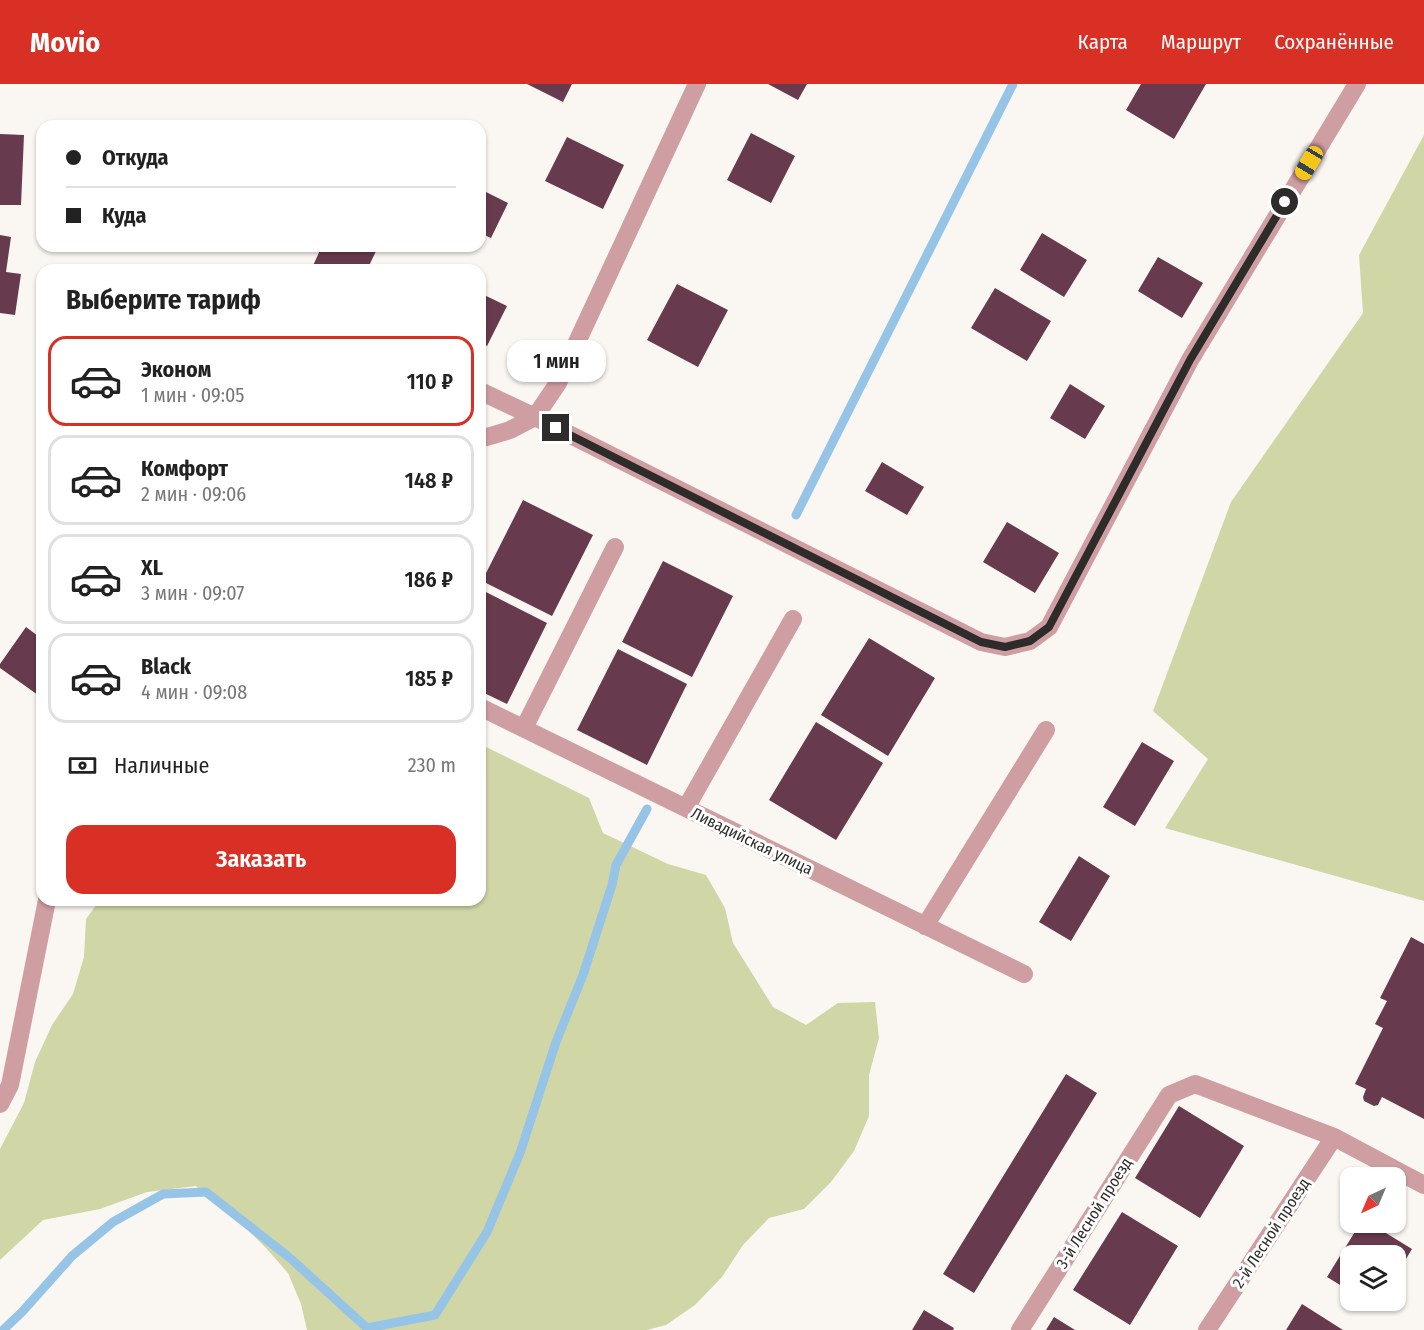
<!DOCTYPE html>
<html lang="ru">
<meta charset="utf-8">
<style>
:root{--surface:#fff;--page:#f2f2f2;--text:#222;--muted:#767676;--line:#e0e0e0;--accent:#d93025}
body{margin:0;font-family:"Fira Sans Condensed",sans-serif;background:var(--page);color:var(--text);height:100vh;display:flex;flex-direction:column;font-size:22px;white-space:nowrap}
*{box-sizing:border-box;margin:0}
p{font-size:20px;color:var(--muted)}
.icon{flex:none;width:33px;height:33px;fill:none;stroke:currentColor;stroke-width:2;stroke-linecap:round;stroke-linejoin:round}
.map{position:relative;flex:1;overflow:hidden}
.sheet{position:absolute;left:36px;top:180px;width:450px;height:642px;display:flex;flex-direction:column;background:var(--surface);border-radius:18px;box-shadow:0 2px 4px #0004}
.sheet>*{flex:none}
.guide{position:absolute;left:36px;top:36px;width:450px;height:132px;border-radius:18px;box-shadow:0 2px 4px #0004;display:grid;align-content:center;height:132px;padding:0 30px;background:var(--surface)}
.needle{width:39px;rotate:224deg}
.buttons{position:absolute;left:1340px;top:1083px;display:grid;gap:12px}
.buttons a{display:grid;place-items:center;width:66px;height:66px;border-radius:12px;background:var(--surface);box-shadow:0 2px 4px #0004;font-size:30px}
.end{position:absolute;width:27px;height:27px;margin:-14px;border:8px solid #2e2c2b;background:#fff;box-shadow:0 0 0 3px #fff}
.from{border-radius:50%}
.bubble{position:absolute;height:42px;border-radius:18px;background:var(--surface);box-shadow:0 2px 4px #0004;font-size:20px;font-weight:600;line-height:42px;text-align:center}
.car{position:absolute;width:18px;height:36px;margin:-18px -9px;border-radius:8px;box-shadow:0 0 4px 2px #0007;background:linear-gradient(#f5c518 24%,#345 0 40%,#f5c518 0 76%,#345 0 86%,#f5c518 0)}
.guide b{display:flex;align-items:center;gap:21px;height:57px;font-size:22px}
.guide b+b{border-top:2px solid var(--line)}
.guide i{width:15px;height:15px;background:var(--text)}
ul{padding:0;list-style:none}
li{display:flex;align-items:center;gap:18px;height:90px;margin:0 12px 9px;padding:0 18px;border:3px solid var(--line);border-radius:18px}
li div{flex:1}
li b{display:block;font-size:22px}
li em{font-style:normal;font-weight:600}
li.active{border-color:var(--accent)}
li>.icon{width:54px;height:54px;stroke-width:1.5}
h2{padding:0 30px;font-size:27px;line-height:72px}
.pay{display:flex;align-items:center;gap:15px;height:66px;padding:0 30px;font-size:22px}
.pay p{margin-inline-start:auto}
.cta{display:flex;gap:12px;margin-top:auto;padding:12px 30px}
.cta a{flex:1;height:69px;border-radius:18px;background:var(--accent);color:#fff;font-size:24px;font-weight:600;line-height:69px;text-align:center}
header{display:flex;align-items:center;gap:36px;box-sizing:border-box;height:84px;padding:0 30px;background:var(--accent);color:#fff}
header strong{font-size:28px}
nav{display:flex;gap:33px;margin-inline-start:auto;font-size:21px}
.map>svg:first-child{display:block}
.green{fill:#d1d6a7}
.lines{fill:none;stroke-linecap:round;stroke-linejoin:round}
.stream{stroke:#96c4e7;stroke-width:9}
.building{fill:#683a4d}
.minor{stroke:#cf9ea3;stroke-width:18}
.route{stroke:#2e2c2b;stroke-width:8}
.labels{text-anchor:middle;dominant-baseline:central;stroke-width:6;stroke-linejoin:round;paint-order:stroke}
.street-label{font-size:16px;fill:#2e2c2b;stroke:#fff}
</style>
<header>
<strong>Movio</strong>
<nav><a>Карта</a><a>Маршрут</a><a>Сохранённые</a></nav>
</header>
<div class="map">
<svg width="1424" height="1246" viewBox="0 0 1424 1246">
<rect width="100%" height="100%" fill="#faf6f2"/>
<path class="green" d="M1424 51V817L1165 744 1208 675 1153 627 1231 418 1363 229 1359 171Z
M480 660 589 714 603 749 668 780 706 791 725 824 733 859 773 923 806 941 838 919 875 918 879 954 869 991V1032L854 1067 831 1098 804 1125 769 1134 743 1161 722 1193 695 1221 666 1241 647 1246H307L301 1220 288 1189 266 1164 243 1141 196 1102 147 1108 100 1125 43 1136 0 1176V1065L24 1019 35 978 52 941 73 910 84 873 86 835 100 816H480Z"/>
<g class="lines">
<path class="stream" d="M796 431 1013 0
M3 1246 22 1228 72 1172 113 1138 163 1110 206 1108 290 1174 367 1244 435 1231 487 1148 520 1069 556 958 583 891 612 801 616 781 647 725"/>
</g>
<path class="building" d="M527 0H572L563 18Z
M768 0H807L798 16Z
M1141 0H1206L1174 55 1126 26Z
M751 49 795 72 771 119 727 96Z
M0 50 24 51 21 121H0Z
M567 53 624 81 603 125 545 97Z
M480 105 508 119 491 154 480 149Z
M1042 149 1087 176 1064 213 1020 186Z
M0 151 11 153 6 188 21 190 15 231 0 229Z
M322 162H371L377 165 367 186H311Z
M1158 173 1203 199 1182 234 1138 207Z
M677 200 728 226 698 283 647 256Z
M995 204 1051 237 1027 277 971 244Z
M480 209 507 222 487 262 480 258Z
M1070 300 1105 322 1085 355 1050 334Z
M882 378 924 403 907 431 865 407Z
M523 416 593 451 552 532 482 497Z
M1007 438 1059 469 1035 509 983 478Z
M663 477 733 512 692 593 622 558Z
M480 505 547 539 507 620 480 607Z
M26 543 42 555V604L38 611 0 584V580Z
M869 554 935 594 888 672 821 631Z
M618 565 687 600 647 681 577 646Z
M816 638 883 679 836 756 769 716Z
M1142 658 1174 677 1135 742 1103 723Z
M1079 772 1110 792 1071 857 1039 838Z
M1411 853 1424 860V1035L1382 1013 1378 1021 1374 1022 1364 1017 1363 1013 1366 1005 1355 1000 1383 944 1375 940 1387 917 1380 914Z
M1066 990 1097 1009 974 1209 943 1190Z
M1179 1022 1244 1062 1200 1134 1135 1094Z
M1122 1128 1178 1162 1130 1241 1073 1206Z
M1361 1138H1368L1412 1165 1395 1193V1172H1350V1207L1327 1193Z
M1302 1220 1343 1246H1286Z
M924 1226 954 1244 953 1246H912Z
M1054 1233 1075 1246H1046Z"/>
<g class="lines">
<path class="minor" d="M480 307 535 333 981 558 1005 563 1030 557 1049 543 1190 276 1357 0
M480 355 510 346 535 333 558 299 697 0
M480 623 1024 890
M524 644 615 463
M686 724 793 535
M925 842 1046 646
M0 1020 10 1001 47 816
M1020 1246 1169 1011 1195 1000 1334 1053 1424 1101
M1207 1246 1334 1053"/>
</g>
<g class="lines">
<path class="route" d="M556 344 981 558 1005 563 1030 557 1049 543 1190 276 1285 118"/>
</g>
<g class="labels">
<g class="street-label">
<text transform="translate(752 757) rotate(26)">Ливадийская улица</text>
<text transform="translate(1094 1129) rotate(-58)">3-й Лесной проезд</text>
<text transform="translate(1271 1149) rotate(-57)">2-й Лесной проезд</text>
</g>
</g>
</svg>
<div class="buttons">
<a><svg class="needle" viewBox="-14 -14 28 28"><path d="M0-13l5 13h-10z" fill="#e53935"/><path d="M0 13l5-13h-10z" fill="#767676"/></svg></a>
<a><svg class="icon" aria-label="layers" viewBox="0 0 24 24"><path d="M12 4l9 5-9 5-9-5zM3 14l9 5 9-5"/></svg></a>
</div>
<i class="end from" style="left:1285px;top:118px"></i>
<i class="end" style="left:556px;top:344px"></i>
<div class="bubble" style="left:507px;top:256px;width:99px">1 мин</div>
<i class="car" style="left:1309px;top:79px;rotate:211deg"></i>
<div class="guide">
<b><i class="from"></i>Откуда</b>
<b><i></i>Куда</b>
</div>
<section class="sheet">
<h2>Выберите тариф</h2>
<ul>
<li class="active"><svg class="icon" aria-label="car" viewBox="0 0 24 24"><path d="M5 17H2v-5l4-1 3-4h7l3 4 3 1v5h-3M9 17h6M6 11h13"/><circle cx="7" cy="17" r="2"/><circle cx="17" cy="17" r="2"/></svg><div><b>Эконом</b><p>1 мин · 09:05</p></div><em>110 ₽</em></li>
<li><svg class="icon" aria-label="car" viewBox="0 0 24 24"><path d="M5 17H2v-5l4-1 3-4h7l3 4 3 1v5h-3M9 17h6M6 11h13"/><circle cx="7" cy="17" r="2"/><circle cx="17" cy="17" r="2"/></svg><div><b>Комфорт</b><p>2 мин · 09:06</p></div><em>148 ₽</em></li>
<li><svg class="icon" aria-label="car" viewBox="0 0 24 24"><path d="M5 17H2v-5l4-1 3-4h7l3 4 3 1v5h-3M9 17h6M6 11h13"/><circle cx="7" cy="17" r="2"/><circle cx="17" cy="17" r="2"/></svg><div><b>XL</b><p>3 мин · 09:07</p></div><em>186 ₽</em></li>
<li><svg class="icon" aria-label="car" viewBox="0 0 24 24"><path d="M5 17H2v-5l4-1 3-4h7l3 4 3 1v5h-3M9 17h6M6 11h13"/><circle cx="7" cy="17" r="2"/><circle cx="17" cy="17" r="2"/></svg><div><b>Black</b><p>4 мин · 09:08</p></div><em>185 ₽</em></li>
</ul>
<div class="pay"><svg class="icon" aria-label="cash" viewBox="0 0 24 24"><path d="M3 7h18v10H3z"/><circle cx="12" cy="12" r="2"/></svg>Наличные<p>230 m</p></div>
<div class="cta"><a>Заказать</a></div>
</section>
</div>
